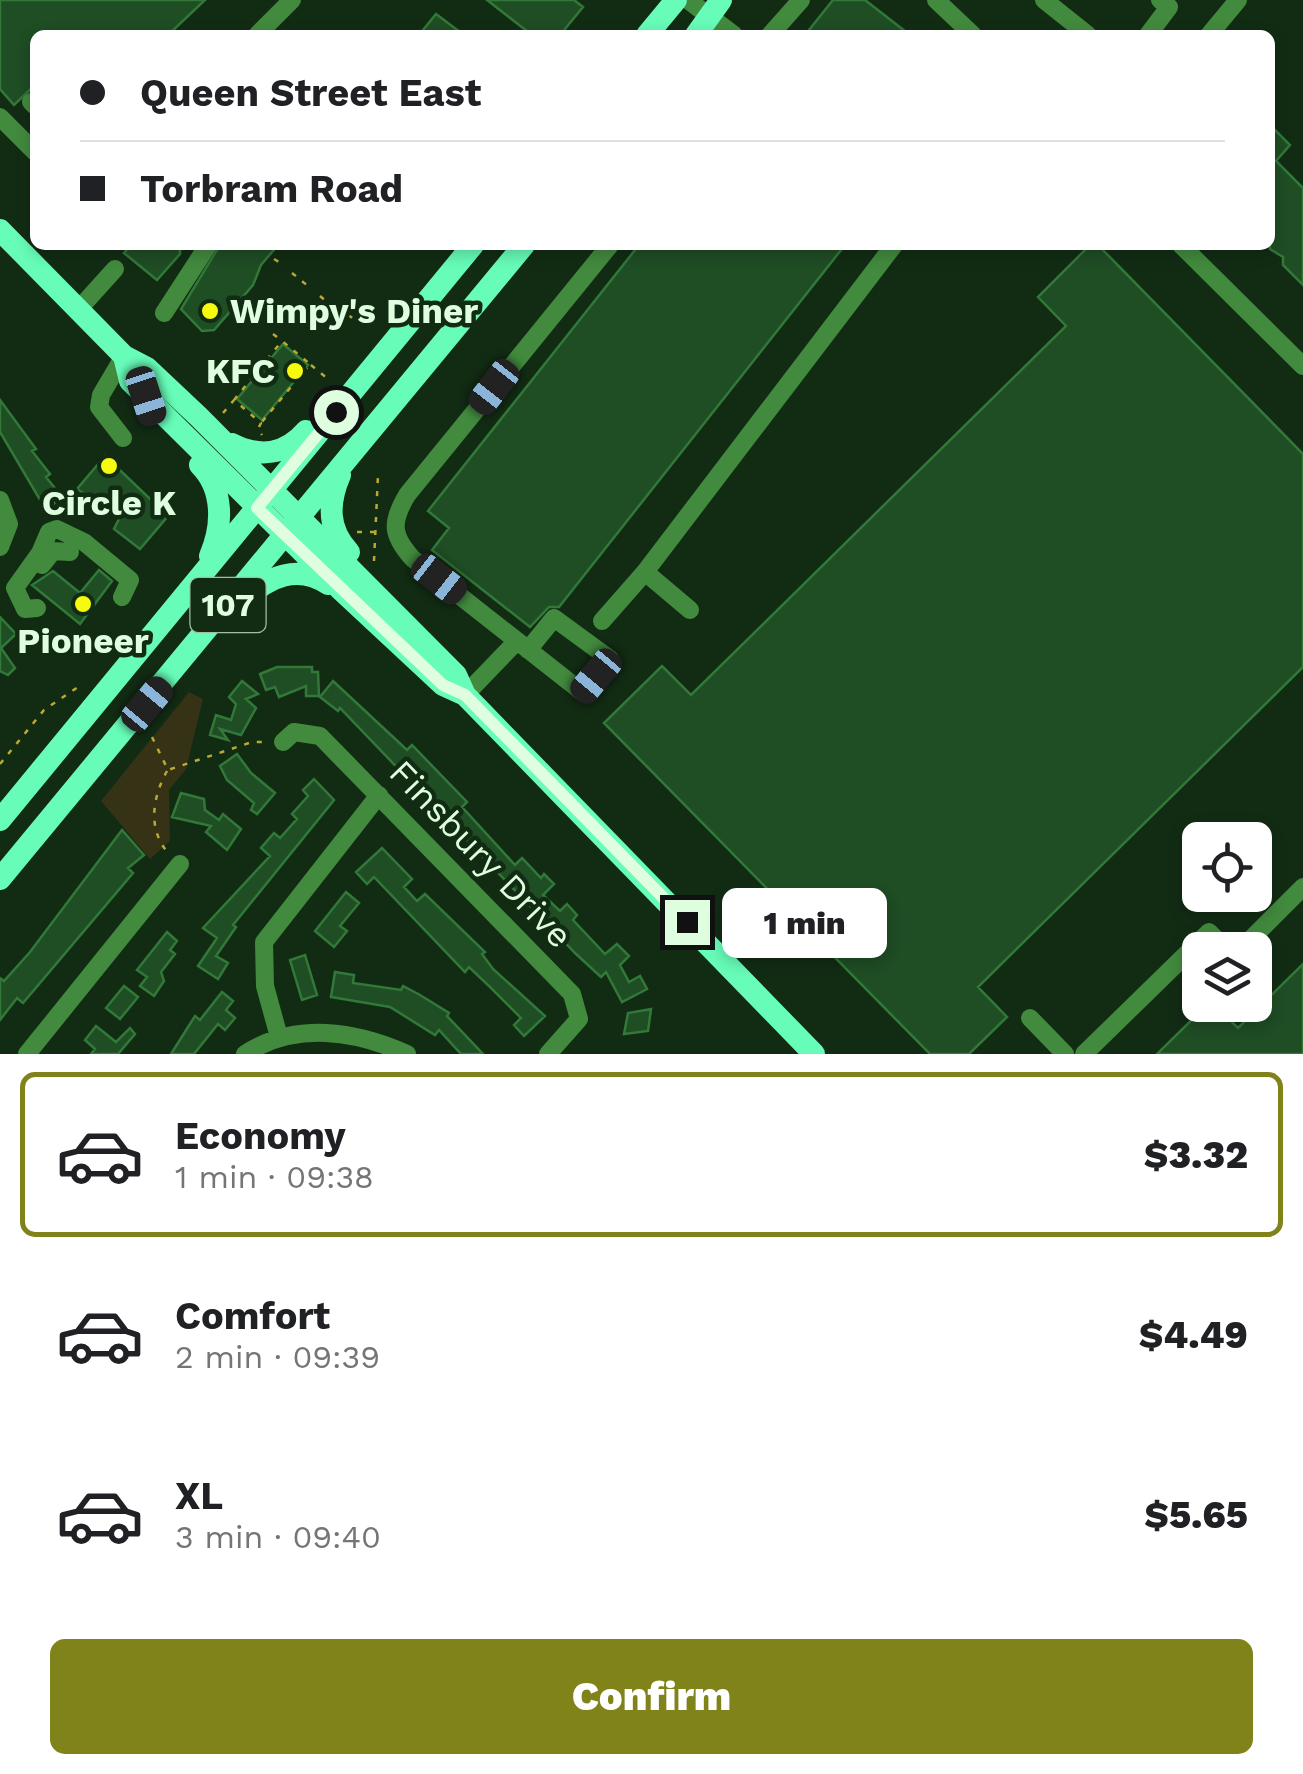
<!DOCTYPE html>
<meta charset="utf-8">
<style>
:root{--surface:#fff;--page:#f2f2f2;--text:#202124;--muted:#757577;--line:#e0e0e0;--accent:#80831a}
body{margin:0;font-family:"Work Sans",sans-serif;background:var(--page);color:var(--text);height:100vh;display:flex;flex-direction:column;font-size:38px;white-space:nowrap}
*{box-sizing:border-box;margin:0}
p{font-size:32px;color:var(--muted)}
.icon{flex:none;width:55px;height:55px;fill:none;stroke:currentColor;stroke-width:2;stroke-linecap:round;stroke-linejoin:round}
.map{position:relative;height:1054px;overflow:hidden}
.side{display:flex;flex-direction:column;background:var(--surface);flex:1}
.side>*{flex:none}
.guide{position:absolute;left:30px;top:30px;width:1245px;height:220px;border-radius:15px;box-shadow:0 5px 15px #0003;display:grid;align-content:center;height:220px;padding:0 50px;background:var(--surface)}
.buttons{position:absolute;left:1182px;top:822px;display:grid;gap:20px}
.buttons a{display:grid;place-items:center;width:90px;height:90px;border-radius:15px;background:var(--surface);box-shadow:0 5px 15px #0003;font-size:50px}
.end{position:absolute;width:45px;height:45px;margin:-22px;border:12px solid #defedf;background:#111;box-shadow:0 0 0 5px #111}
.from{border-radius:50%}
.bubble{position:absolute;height:70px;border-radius:15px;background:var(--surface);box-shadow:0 5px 15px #0003;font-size:32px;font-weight:800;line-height:70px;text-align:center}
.car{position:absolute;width:30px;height:60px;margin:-30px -15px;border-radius:12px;box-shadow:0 0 8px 2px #0007;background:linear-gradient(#222 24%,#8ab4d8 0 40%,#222 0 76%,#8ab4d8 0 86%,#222 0)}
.guide b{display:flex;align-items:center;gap:35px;height:95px;font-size:38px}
.guide b+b{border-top:2px solid var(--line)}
.guide i{width:25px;height:25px;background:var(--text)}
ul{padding:18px 0 0;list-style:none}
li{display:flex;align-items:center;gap:30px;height:165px;margin:0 20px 15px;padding:0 30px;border:5px solid transparent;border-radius:15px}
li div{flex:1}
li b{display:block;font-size:38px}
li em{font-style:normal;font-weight:800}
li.current{border-color:var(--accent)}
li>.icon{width:90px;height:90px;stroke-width:1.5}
.action{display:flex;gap:20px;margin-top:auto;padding:20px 50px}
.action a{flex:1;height:115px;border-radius:15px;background:var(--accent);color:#fff;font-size:40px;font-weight:800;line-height:115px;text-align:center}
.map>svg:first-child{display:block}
.green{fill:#363215}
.building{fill:#1f4d24;stroke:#317839;stroke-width:2.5}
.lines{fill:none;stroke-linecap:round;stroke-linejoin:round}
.path{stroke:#bca934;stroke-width:2.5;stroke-dasharray:5 8;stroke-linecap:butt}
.minor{stroke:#428a3e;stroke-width:18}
.major{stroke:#67fcb8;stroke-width:22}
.route{stroke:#defedf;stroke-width:12}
.poi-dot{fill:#f6fa0e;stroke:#122c14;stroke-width:4}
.labels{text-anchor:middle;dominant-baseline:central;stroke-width:9;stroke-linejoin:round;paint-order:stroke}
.shield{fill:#122c14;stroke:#a1bfa2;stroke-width:2.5}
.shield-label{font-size:32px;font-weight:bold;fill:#defedf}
.poi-label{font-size:35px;font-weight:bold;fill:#defedf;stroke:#122c14}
.street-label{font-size:35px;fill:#defedf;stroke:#122c14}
</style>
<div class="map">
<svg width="1303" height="1054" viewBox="0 0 1303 1054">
<rect width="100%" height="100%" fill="#122c14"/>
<path class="green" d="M189 692 203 699 186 769 169 790 170 841 150 859 101 801Z"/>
<path class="building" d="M0 0H205L168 35H35V85L14 105 0 89Z
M487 0H574L583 7 560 35H532Z
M833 0H865L910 35H805Z
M436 14 464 35H419Z
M1270 125 1290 145 1276 161 1303 188V285L1283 265V257L1270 249Z
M131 245H180V254L157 280 124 253Z
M220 245H278L261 265 253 285 214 330 202 331 181 309Z
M639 245H845L559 607H549L530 627 432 550 449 528 428 511Z
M1090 245H1098L1303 454V667L978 987 1007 1017 969 1054H930L604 723 662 666 691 695 1066 326 1038 297Z
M283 344 308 365 262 420 237 399Z
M0 400 36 449 32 451 50 474 46 477 62 497 46 510 0 432Z
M105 456 168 516 140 549 114 529 120 517 77 489Z
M99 570 112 581 80 624 32 585 53 571 80 593Z
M0 617 16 634 1 648 15 668 8 675 0 671Z
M277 667H312V672H318L319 696H306V686L279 697 275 687 266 690 260 674Z
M242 681 258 694 246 699 256 708 241 735 220 729 228 740 210 735 216 715 231 720 236 704 229 697Z
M333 681 407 750 412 745 467 802 462 807 515 865 522 858 541 878 544 874 554 884 543 895 560 911 567 904 577 915 573 920 605 954 617 944 629 956 620 965 629 982 640 976 647 989 622 1002 606 972 601 977 576 954 340 708 338 711 320 697Z
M237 754 251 773 275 793 257 814 251 810 254 803 227 780 220 766Z
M314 779 334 800 233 925 236 927 216 956 228 963 218 979 198 966 217 938 203 928 270 856 261 848 274 833 280 838 297 819 292 814 308 796 303 790Z
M181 793 204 799 205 810 219 820 223 814 241 829 227 850 206 832 211 826 172 817Z
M122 830 144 855 128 868 133 873 23 1003 17 998 0 1020V978L4 981 30 952Z
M382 848 412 879 404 887 417 901 425 894 485 952 482 954 493 969 545 1016 524 1036 514 1025 521 1018 490 987 469 967 465 972 374 877 367 884 356 872Z
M346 892 359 903 340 926 347 931 334 947 315 931Z
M167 932 177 941 170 950 175 954 161 972 164 981 154 996 140 986 147 977 137 970Z
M305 955 317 995 302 1000 290 960Z
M1303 964V1054H1157L1207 1005H1215L1238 1028Z
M335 972 354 975 353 983 401 990 403 986 420 995 449 1013 447 1016 483 1054H461L439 1030 435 1035 390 1007 331 997Z
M124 986 138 997 120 1019 106 1008Z
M222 992 233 1001 226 1010 235 1018 225 1030 218 1024 194 1054H171L195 1016 200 1020Z
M651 1009 648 1031 624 1034 628 1013Z
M96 1026 116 1042 130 1028 135 1034 118 1054H91L95 1049 85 1040Z"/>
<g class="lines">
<path class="path" d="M274 259 279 262
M292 273 308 286
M320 296 334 308
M238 304 243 308
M348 315 369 329
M254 319 262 325
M273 334 281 340
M311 365 328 379
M234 400 282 341 310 364 261 423
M223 413 234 400 261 423 258 429 262 435
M357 532H374
M374 561 378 475
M152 737 168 770 252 742H266
M0 764 44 710 81 685
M167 771C152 798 147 831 170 855"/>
<path class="minor" d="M688 0 734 35
M936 0 973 35
M1044 0 1088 35
M257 35 292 0
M770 35 801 0
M1148 35 1169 7 1160 0
M1209 35 1238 0
M31 102 35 106
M0 117 35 152
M1181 245 1303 366
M78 310 115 269
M164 313 208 245
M123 438 99 407 101 395 124 356
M0 500 9 524 0 547
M42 565 53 551 70 552
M37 608 25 609 15 588 40 553 49 532 57 529 84 542 130 580 122 597
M690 610 645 572 894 245
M602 621 645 572
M528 650 554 618 610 659 582 692 413 559C391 535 391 522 407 495L610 245
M465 695 517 641
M283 742 294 732 320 736 572 994 579 1019 548 1054
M1240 950 1303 887
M1030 1018 1065 1054
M279 1037 265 986 264 942 379 795
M27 1054 180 864
M245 1054C296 1021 356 1031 407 1054
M1084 1054 1209 932 1227 950"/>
<path class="major" d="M647 35 676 0
M696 35 721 0
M0 230 124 356 147 368 199 417 456 675 465 695
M124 356 130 381 341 590 443 685 465 695 814 1054
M232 444C260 458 285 455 306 431
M200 465C224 489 223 526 210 556
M340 475C328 503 327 529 349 552
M246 600C267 576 299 564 328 584
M0 820 473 245
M0 879 524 245"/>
</g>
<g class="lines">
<path class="route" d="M336 412 257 508 443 685 465 695 687 922"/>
</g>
<g class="poi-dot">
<circle cx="210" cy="311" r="10"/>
<circle cx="295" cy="371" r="10"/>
<circle cx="109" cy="466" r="10"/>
<circle cx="83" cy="604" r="10"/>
</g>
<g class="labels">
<rect class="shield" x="190.5" y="578" width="75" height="54" rx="8"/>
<g class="shield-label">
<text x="228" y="605">107</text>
</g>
<g class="poi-label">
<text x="230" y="311" text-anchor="start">Wimpy's Diner</text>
<text x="275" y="371" text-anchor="end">KFC</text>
<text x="109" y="503">Circle K</text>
<text x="83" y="641">Pioneer</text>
</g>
<g class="street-label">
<text transform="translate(481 854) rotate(46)">Finsbury Drive</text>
</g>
</g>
</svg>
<div class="buttons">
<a><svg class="icon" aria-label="locate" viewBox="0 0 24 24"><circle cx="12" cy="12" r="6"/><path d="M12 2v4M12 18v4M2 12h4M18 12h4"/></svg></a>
<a><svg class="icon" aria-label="layers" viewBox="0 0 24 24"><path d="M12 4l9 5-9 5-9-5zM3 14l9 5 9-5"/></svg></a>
</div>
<i class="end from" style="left:336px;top:412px"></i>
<i class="end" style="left:687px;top:922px"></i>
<div class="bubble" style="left:722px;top:888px;width:165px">1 min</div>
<i class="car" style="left:494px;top:387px;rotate:218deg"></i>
<i class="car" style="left:146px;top:396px;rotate:162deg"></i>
<i class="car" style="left:439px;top:579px;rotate:128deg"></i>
<i class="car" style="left:596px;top:676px;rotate:220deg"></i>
<i class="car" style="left:147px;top:704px;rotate:40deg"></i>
<div class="guide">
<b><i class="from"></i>Queen Street East</b>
<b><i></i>Torbram Road</b>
</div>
</div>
<section class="side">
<ul>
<li class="current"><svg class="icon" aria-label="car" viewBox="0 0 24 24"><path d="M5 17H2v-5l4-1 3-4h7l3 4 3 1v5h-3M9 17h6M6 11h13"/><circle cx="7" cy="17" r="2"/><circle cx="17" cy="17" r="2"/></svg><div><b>Economy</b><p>1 min · 09:38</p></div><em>$3.32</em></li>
<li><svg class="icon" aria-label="car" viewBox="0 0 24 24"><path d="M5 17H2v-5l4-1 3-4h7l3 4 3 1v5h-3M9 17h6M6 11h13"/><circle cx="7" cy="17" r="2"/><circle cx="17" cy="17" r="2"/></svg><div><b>Comfort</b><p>2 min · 09:39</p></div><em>$4.49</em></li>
<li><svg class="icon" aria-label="car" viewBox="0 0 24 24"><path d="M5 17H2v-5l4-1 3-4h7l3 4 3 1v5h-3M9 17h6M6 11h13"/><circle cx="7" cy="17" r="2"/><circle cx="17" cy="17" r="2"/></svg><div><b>XL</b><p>3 min · 09:40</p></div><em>$5.65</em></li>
</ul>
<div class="action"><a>Confirm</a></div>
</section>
